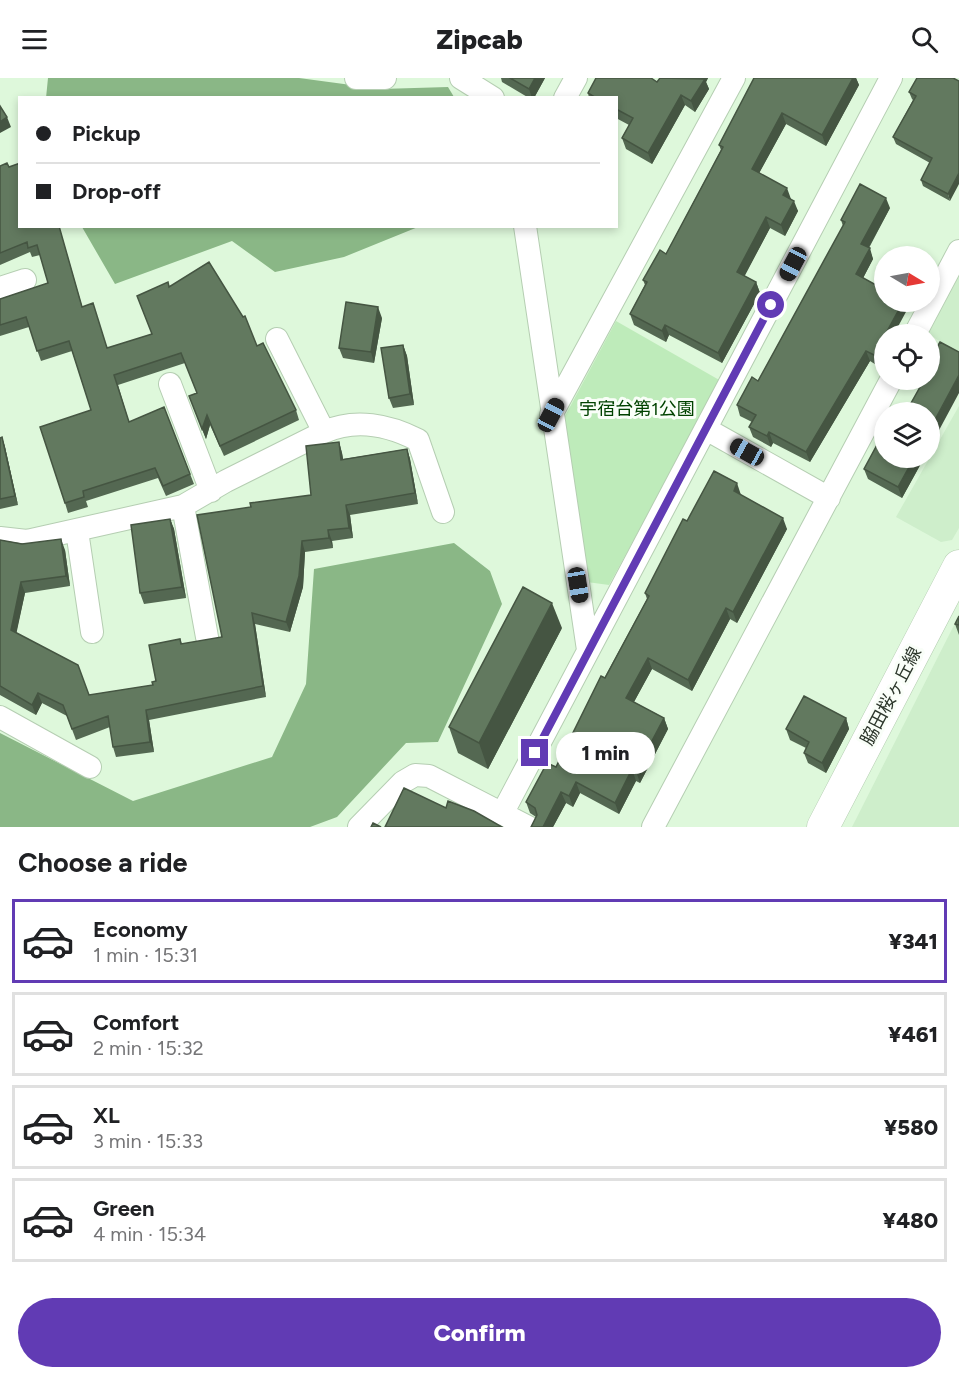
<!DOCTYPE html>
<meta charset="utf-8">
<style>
:root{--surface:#fff;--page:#f2f2f2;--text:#202124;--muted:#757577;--line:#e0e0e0;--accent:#613bb4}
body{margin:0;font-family:Figtree,"Noto Sans JP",sans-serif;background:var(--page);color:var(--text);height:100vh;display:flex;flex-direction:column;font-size:22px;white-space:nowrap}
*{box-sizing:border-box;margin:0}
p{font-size:20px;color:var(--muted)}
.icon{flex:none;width:33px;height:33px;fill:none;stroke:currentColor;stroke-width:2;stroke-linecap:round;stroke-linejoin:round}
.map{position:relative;height:749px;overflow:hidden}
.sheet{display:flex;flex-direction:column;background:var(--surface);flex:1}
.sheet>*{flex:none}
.top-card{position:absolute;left:18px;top:18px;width:600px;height:132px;border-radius:0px;box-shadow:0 3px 9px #0003;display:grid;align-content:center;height:132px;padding:0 18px;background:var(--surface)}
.needle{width:39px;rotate:100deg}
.tools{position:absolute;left:874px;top:168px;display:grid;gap:12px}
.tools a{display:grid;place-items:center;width:66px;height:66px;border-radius:50%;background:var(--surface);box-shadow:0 3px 9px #0003;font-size:30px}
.end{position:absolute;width:27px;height:27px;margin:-14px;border:8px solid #613bb4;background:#fff;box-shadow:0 0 0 3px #fff}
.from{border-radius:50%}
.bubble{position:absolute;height:42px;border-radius:21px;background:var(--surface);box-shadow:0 3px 9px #0003;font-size:20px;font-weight:800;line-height:42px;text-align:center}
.car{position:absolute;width:18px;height:36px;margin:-18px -9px;border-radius:8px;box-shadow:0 0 4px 2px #0007;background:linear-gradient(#222 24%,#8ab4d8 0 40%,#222 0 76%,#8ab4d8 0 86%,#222 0)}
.top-card b{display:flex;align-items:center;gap:21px;height:57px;font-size:22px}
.top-card b+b{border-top:2px solid var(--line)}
.top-card i{width:15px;height:15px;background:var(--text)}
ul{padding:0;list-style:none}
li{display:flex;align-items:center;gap:18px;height:84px;margin:0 12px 9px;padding:0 6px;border:3px solid var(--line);border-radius:0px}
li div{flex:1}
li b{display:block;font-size:22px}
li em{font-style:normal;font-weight:800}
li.selected{border-color:var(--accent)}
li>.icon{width:54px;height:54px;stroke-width:1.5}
h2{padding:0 18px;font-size:27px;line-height:72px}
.primary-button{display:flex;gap:12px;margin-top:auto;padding:12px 18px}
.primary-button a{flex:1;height:69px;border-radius:36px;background:var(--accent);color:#fff;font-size:24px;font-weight:800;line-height:69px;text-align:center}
header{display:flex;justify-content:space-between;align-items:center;height:78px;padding:0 18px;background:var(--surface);font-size:27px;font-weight:800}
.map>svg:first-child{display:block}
.built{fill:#ceeecb}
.green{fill:#beebba}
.forest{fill:#8ab786}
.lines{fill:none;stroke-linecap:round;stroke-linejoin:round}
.street-casing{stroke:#b5ceb2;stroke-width:24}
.secondary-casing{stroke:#b5ceb2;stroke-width:33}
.street{stroke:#fff;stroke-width:22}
.secondary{stroke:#fff;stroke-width:32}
.wall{fill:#546852}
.shaded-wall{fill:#455542}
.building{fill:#62795f;stroke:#455542;stroke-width:1.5}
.route{stroke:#613bb4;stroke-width:8}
.labels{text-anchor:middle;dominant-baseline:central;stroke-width:6;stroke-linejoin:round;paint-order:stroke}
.park-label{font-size:18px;fill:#004200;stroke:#f9fef8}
.street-label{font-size:18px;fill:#2c362b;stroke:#f9fef8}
</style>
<header><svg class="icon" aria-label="menu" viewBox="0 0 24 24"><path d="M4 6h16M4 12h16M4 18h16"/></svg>Zipcab<svg class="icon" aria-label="search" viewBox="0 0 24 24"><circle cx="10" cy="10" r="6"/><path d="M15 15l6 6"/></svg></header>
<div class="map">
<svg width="959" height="749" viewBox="0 0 959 749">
<rect width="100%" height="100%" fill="#def8db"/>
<path class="built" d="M959 198V275L928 256Z
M959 328V450L952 462 941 464 896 439Z
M959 537V749H852L948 559Z"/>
<path class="green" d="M616 243 721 303 609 507 587 504 564 340Z"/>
<path class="forest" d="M48 0H299L381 11 448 9 454 19 46 20Z
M82 149H418L344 179 275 194 232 163 115 206Z
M454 465 490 493 502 526 438 664 406 665 337 739 310 749H0V655L133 723 272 679 306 606 314 491Z"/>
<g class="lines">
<defs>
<path id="street" d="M356 0H385
M461 0 493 20
M565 20 576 0
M525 148 588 572
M0 210 25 202
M915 256 959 173
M277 261 324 354
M170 306 211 413
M551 337 734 0
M706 351 829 420
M183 428 207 559
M77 453 92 554
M0 460 27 463 183 428 226 403 324 354C355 340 389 347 418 362L443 434
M0 639 90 689
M502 736 891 0
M359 749 403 704 415 697 429 698 528 749
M653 749 891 302"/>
<path id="secondary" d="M823 749 959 488"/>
</defs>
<use href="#street" class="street-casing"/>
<use href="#secondary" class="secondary-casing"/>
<use href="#street" class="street"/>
<use href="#secondary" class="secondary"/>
</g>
<path class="wall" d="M501 0H545L534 20H529L502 4Z
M660 0H708L706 4 709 11 695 34 685 27 652 86 626 71 622 60 629 47 616 40V20H589L588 15 657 4Z
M754 0H856L859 7 826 68 786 46 759 95 791 121 798 133 785 158 770 150 744 198 756 204 760 215 722 285 669 257 666 264 634 247 630 236 645 207 643 202 666 176 721 72 719 67Z
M917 0 950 123 923 108 921 102 930 85 896 66 893 59 913 22 912 21 909 14Z
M0 88 20 148H59L82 228 108 270 152 256 137 218 169 209 257 268 296 332 299 342 224 378 210 347 206 361 189 318 197 315 185 285 118 307 129 344 164 329 194 406 166 418 158 400 86 423 88 429 68 435 65 425 91 332 72 273 41 283 29 249 0 258V221L48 205 40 177 32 179 30 174 0 187Z
M890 130 869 170 873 181 863 200 907 232 885 256V274L878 288 870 283 810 384 773 365 771 369 753 359 749 349 752 344 740 338 737 327 758 303 843 148 841 142Z
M382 240 374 285 343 280 339 270Z
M403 267 407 278 414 327 393 330 389 320Z
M2 359 5 369 18 427 0 431V360Z
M339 364 342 375 343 381 407 371 410 381 418 426 350 437 353 460 332 463 333 470 305 474 303 509 290 554 255 546 266 619 149 642 154 674 116 679 113 669 110 649 76 662 67 638 42 625 36 637 0 617V462L65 472 70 508 25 515 16 555 89 617 153 607 180 561 182 566 222 559 251 429 311 417Z
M924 380 902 420 868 401 864 391Z
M741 417 787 451 737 545 730 541 692 613 652 591 634 624 664 640 668 651 640 705 636 703 619 736 580 715 573 729 566 725 553 749H531L536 739 530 735 526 724 556 689 647 521 645 515 687 443Z
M170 441 174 451 186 520 144 526 140 515Z
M959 538V557L955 546Z
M562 550 488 691 458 675 449 649Z
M846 640 849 651 826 695 808 685 804 675 806 670 790 662 786 651Z"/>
<path class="shaded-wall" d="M535 0H545L534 20H532L529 11Z
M701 0H708L706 4 709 11 695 34 691 23Z
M853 0H856L859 7 826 68 822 57Z
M681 17 685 27 652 86 648 75Z
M782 35 786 46 756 101 752 91Z
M7 39 11 49 0 55V44Z
M959 95V106L950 123 948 116Z
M787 110 791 121 787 127 783 117Z
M886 120 890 130 865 176 861 166Z
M794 123 798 133 785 158 781 147Z
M766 139 770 150 741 205 737 194Z
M870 170 873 181 860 206 856 196Z
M756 204 760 215 722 285 718 275Z
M903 224H904L907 232 894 256H885Z
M378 229 382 240 374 285 371 274Z
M665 247 669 257 666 264 662 253Z
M885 257V274L878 288 874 277Z
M403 267 407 278 414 327 410 316Z
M866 273 870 283 810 384 806 374Z
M959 297V315L930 369V351Z
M207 337 210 347 206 361 202 351Z
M769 354 773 365 771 369 767 358Z
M2 359 5 369 18 427 15 418Z
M339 364 342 375 345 392 341 382Z
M407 371 410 381 418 426 415 415Z
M914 380H924L902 420 898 409Z
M737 405 741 417 734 413Z
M346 427 350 437 353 460 349 450Z
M783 440 787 451 737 545 733 534Z
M170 441 174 451 186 520 182 509Z
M328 452 332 463 333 470 329 460Z
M61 461 65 472 70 508 66 498Z
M302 463 305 474 303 509 290 554 286 544Z
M21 504 25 515 15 562 11 552Z
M552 525 562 550 488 691 479 665Z
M726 530 730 541 692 613 688 602Z
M252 535 255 546 266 619 263 608Z
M648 580 652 591 630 631 626 620Z
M38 615 42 625 36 637 32 627Z
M146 632 149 642 154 674 150 664Z
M664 640 668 651 640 705 636 693Z
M846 640 849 651 826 695 822 685Z
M632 691 636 703 619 736 615 725Z
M576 704 580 715 573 729 569 718Z
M561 714 566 725 553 749H543Z"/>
<path class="building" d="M510 0H535L529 11Z
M596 0H651L657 4 660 0 705 1 691 23 681 17 648 75 622 60 633 40 616 31V20H596L588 15Z
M754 0H853L822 57 782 35 752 91 787 110 783 117 794 123 781 147 766 139 737 194 756 204 718 275 665 247 662 253 630 236 647 204 643 202 660 172 666 176 723 69 719 67Z
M917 0H953L959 3V95L948 116 921 102 932 80 893 59 916 18 909 14Z
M0 28 7 39 0 44Z
M7 85 9 89 20 85V148H59L82 229 93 225 107 270 152 256 137 218 168 204 169 209 209 184 243 239 245 238 257 268 263 265 296 332 220 368 207 337 202 351 189 318 197 315 181 275 114 297 129 344 164 329 190 396 163 408 155 390 83 413 84 419 65 425 40 349 91 332 69 263 37 273 26 239 0 247V221L48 205 37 167 28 170 27 164 0 175V88Z
M860 106 886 120 861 166 870 170 856 196 885 212V224H903L874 277 866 273 806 374 769 354 767 358 749 349 756 337 737 327 752 299 758 303 845 144 841 142Z
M346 224 378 229 371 274 339 270Z
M940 264 959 274V297L930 351V334H906L924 302H930V291L933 284 930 282V281Z
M403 267 410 316 389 320 381 270Z
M885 352V380H914L898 409 864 391Z
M2 359 15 418 0 421V360Z
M339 364 341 382 407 371 415 415 346 427 349 450 328 452 329 460 302 463 299 498 286 544 252 535 263 608 146 632 150 664 113 669 108 638 72 651 63 627 38 615 32 627 0 608V462L22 466 61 461 66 498 21 504 11 552 78 587 89 617 153 607 152 604 156 603 149 567 180 561 181 566 222 559 197 437 251 429 250 425 311 417 306 368Z
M714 393 737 405 734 413 783 440 733 534 726 530 688 602 648 580 626 620 664 640 636 693 632 691 615 725 576 704 569 718 561 714 543 749H531L537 737 535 730 526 724 547 685 556 689 601 598 605 600 649 518 645 515 683 441 687 443Z
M170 441 182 509 140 515 131 447Z
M523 509 552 525 479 665 449 649Z
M959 538V547L955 546Z
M804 618 846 640 822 685 804 675 809 664 786 651Z
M404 710 446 730 448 723 474 733 502 749H385Z
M373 745 381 749H371Z"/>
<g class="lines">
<path class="route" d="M535 675 771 227"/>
</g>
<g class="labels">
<g class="park-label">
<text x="637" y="331">宇宿台第1公園</text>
</g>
<g class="street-label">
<text transform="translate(891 618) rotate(-62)">脇田桜ヶ丘線</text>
</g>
</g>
</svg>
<div class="tools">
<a><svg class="needle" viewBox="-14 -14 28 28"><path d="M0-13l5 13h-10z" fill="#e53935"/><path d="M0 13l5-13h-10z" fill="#757577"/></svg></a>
<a><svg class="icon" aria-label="locate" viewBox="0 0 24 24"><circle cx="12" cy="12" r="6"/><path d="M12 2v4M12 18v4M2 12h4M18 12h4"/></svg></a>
<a><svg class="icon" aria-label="layers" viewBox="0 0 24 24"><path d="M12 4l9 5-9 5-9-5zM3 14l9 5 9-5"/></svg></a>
</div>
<i class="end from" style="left:771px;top:227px"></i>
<i class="end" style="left:535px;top:675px"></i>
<div class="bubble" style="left:556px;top:654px;width:99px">1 min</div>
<i class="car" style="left:793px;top:186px;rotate:208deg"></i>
<i class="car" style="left:551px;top:337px;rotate:28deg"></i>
<i class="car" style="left:747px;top:374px;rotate:299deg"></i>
<i class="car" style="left:578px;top:507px;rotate:171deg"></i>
<div class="top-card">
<b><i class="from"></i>Pickup</b>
<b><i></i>Drop-off</b>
</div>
</div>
<section class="sheet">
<h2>Choose a ride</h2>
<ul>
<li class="selected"><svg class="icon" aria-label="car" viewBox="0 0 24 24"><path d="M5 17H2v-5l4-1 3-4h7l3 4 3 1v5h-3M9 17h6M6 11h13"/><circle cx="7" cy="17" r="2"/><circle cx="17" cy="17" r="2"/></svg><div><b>Economy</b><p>1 min · 15:31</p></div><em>¥341</em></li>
<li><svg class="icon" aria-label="car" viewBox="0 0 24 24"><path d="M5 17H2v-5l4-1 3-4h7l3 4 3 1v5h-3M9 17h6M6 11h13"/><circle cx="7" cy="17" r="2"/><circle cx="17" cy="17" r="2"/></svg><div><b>Comfort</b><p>2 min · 15:32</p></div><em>¥461</em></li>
<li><svg class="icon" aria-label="car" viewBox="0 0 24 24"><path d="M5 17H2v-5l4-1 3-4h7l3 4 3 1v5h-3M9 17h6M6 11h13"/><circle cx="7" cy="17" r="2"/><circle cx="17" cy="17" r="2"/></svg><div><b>XL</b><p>3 min · 15:33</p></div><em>¥580</em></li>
<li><svg class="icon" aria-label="car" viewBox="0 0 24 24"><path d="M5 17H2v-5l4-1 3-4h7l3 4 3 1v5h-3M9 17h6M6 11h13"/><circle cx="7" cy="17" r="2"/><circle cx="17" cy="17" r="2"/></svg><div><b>Green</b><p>4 min · 15:34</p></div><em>¥480</em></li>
</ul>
<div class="primary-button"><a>Confirm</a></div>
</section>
